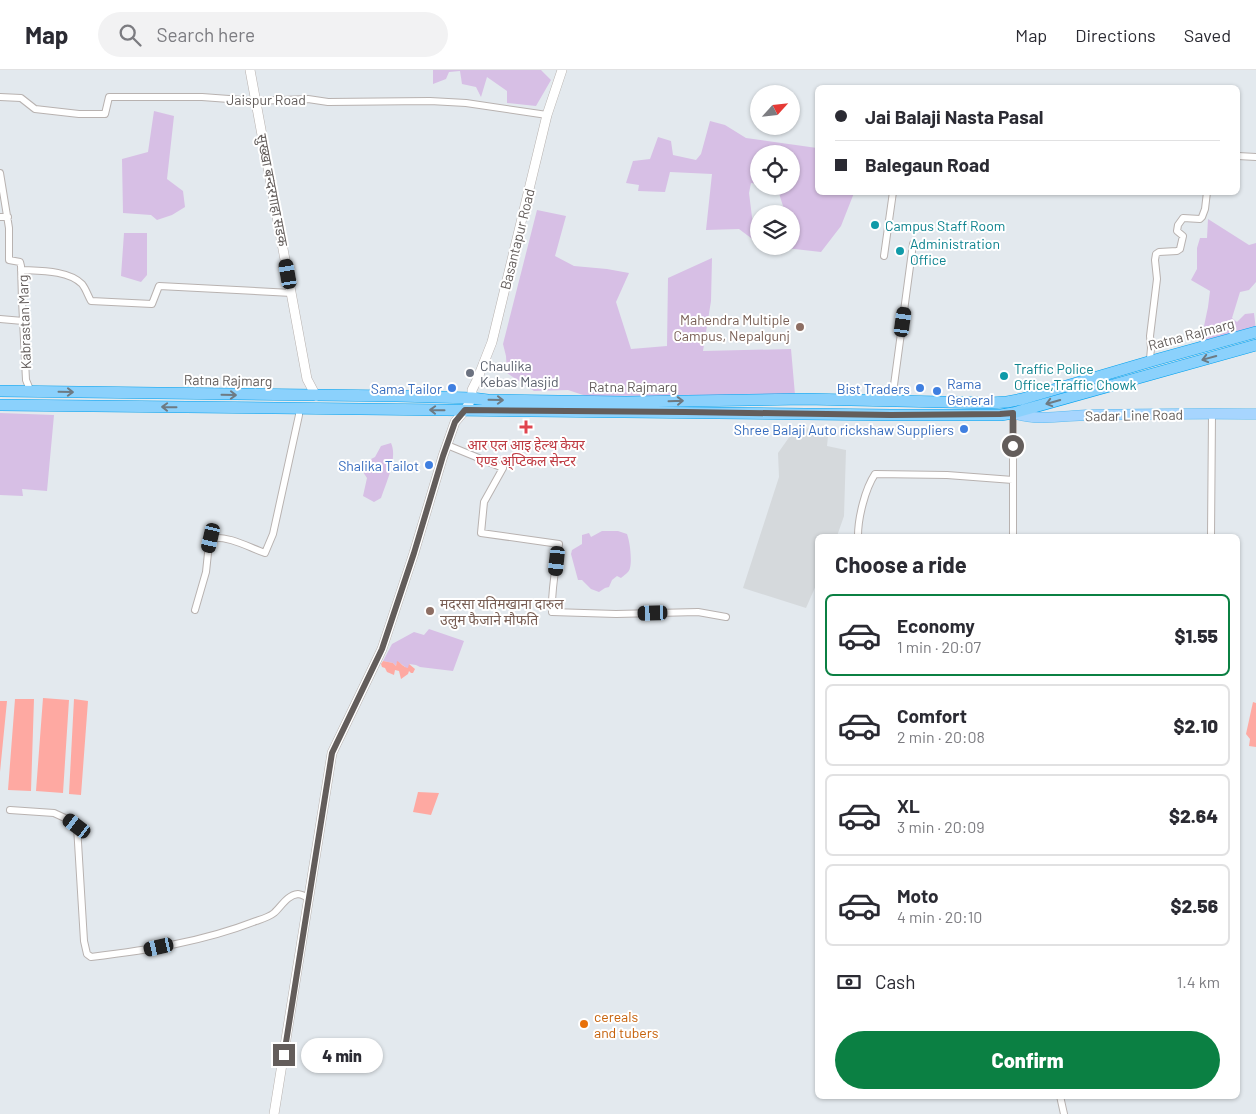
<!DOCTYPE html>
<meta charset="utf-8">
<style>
:root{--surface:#fff;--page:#f2f2f3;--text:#2b2b33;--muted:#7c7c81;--line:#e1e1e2;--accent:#0b8043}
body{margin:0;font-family:Barlow,"Noto Sans Devanagari",sans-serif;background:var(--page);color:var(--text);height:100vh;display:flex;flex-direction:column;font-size:19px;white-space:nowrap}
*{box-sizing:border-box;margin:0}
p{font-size:16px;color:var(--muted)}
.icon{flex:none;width:28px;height:28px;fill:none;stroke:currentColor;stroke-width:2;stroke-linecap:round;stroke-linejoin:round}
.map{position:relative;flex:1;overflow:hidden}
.drawer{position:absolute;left:815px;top:464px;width:425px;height:565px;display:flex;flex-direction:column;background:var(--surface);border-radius:8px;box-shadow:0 1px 4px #0004}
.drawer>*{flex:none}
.banner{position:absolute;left:815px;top:15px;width:425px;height:110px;border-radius:8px;box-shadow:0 1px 4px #0004;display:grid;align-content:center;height:110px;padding:0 20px;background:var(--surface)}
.needle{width:32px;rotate:63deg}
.controls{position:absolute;left:750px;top:15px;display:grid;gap:10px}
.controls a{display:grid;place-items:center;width:50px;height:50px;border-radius:50%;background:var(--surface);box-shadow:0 1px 4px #0004;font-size:25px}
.end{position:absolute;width:22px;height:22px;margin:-11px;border:6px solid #635d5b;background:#fff;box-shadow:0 0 0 2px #fff}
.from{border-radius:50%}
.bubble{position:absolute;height:35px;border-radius:18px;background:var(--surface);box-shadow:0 1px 4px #0004;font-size:16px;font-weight:800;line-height:35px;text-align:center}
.car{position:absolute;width:15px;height:30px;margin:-15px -8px;border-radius:6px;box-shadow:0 0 4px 1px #0007;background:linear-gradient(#222 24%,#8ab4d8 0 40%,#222 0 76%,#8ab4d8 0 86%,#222 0)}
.banner b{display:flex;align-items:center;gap:18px;height:48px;font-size:19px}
.banner b+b{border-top:1px solid var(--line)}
.banner i{width:12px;height:12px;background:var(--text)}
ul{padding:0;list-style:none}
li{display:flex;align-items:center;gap:15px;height:82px;margin:0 10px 8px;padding:0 10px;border:2px solid var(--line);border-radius:8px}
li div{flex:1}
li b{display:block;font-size:19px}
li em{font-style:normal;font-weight:800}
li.active{border-color:var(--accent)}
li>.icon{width:45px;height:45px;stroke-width:1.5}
h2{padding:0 20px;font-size:22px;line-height:60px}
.pay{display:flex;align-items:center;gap:12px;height:55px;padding:0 20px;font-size:19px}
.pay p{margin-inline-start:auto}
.cta{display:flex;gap:10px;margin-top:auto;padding:10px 20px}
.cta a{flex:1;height:58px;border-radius:30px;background:var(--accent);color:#fff;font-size:20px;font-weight:800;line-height:58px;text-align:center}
header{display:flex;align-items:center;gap:30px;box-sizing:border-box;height:70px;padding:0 25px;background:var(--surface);border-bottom:1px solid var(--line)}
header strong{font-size:24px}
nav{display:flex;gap:28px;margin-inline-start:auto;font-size:18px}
.search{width:350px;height:45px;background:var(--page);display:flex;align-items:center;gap:12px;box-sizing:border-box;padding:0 18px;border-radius:28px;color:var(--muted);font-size:19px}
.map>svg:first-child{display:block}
.industrial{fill:#d5d9dc}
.green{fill:#d7bfe5}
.water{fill:#fea9a2}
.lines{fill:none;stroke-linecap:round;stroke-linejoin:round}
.street-casing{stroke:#b8b2b0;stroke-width:8}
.secondary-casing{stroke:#b8b2af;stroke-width:10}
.primary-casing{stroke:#59baf0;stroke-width:11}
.highway-casing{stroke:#02a1ee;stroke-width:12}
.street{stroke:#fff;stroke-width:6}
.secondary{stroke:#fff;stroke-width:9}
.primary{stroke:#a7d5fe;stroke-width:10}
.highway{stroke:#8bd1fc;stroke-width:11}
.oneway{stroke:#6d7a83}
.route{stroke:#635d5b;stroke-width:6}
.culture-dot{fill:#0f9aa8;stroke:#fff;stroke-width:2}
.education-dot{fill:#8d6e63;stroke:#fff;stroke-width:2}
.worship-dot{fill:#6b7280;stroke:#fff;stroke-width:2}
.shop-dot{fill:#3f7fe0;stroke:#fff;stroke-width:2}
.health-dot{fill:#e0444e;stroke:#fff;stroke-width:2}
.food-dot{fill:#e8710a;stroke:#fff;stroke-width:2}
.labels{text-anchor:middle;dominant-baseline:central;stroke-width:4;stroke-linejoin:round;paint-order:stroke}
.street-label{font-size:14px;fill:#635d5b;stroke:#fff}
.culture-label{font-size:14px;fill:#0d838f;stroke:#fff;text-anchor:start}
.education-label{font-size:14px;fill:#785e54;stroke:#fff;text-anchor:end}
.worship-label{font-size:14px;fill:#5b616d;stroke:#fff;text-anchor:start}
.shop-label{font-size:14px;fill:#366cbe;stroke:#fff;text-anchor:end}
.health-label{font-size:14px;fill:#be3a42;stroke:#fff}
.food-label{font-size:14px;fill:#c56008;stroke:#fff;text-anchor:start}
</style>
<header>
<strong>Map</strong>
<div class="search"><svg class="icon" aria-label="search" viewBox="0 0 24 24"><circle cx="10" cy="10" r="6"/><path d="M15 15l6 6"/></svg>Search here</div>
<nav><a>Map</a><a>Directions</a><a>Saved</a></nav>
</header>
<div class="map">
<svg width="1256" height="1044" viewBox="0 0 1256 1044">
<rect width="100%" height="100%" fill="#e3e9ee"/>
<path class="industrial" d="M829 357 827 376 846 380 844 446 837 466H818L817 513 806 538 743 518 779 407 778 383 795 359Z"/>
<path class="green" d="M433 0H541L551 10 536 36 507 33V21L487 7 481 27 476 17 462 14 460 1 449 2 446 9 433 14Z
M154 41 174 46 167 109 183 121 185 137 172 145 157 150 151 145 123 143 122 89 148 82Z
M710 51 725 55 746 68 817 78 818 122 854 123 841 156 821 182 777 177 791 176V144H779L783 136 777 117 773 116H791V84H759V114L751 113 749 123 755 171 739 159 706 160 712 104 670 102 665 122 638 121 639 115 626 113 633 91 650 89 658 67 671 71 673 85 696 90 701 84Z
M537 140 566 146 555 186 574 196 607 199 629 203 616 232 631 279 667 276 668 208 712 188 711 231 703 281 791 279 795 325 586 326 568 320 534 321 507 303 506 286 503 274Z
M1208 149 1249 175 1256 173V212L1249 220 1240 222 1232 248 1237 252 1245 244 1254 243 1256 260 1197 275 1204 264V256L1208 237 1210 221 1191 210 1197 199V178L1200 168H1207Z
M124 163H147V205L141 212 121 206Z
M0 343 54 345 47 421 22 419 23 426 0 425Z
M391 373C398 388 386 413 381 428L374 432 363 426 367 408 361 399V394L375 387 381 376Z
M602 461H618L627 464C630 472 632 490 630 498 629 503 624 505 621 508L617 506 612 510 609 517 605 518 599 522 591 519 582 510H578L571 484 572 480 582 474V465L589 463 591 467Z
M429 559 464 571 453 601 420 597 416 595 409 594V599C404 597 402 593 397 592L396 596 393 593 383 591 392 574 414 562 424 565Z"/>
<path class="water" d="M383 591 393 593 396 596 397 591C401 593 403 597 408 598L409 594 415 599 413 603H411L409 601 408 604 401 609 399 601 395 600 394 605 387 602 385 598 382 597 381 594Z
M43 628 69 630 63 723 36 721Z
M15 629H34L31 721 8 720Z
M74 629 88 631 81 725 69 724Z
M0 631H7L0 702Z
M1253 632 1256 633V677L1249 676 1250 669 1246 664Z
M418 722 439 723 431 745 413 742Z"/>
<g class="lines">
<defs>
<path id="street" d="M0 27 21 28 35 39 79 44H105L109 27H202L256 31 308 29 328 32 430 31 466 33 547 45
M1238 86 1256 87
M0 103 9 158V190L20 192 21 196 22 230 26 310 31 322
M0 147H8
M884 186 893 122
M21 200C40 201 68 200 82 214 86 219 88 226 91 231L152 234 159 216 292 223
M0 249 23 251
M1154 289H1150L1151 278 1150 266 1157 209 1155 190 1156 184 1159 182 1177 181 1180 179 1183 166 1177 161 1178 155 1183 148 1200 149 1202 147 1205 139 1207 122
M894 330H892L913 174
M447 375 503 398 484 432 481 463 559 474C556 497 551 519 552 542L616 544 698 542 726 547
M858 466C858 448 865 419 875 404L947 405 1013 410
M1013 466V343
M1211 466 1212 344
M195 540 206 502 208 483 211 468C230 466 248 477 265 483L273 464 299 345V338
M10 740 54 743 67 749 77 756 84 871 87 884 91 887C148 880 202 872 256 851 262 849 269 847 274 843 281 837 287 825 298 824 301 824 306 827 309 828
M1060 1026 1064 1044"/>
<path id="secondary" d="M250 0 307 309 316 326
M274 1044 332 683 382 579 414 483 443 386 455 352 465 340 472 328V320L477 310 492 272 547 45 562 0"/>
<path id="primary" d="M1013 343C1036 351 1062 346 1086 345 1142 344 1199 343 1256 344"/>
<path id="highway" d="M0 321 397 326 472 328 488 330 626 332 805 329 989 333 1007 332 1022 329 1155 290 1256 262
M0 335 891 345H1001L1013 343 1256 275"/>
</defs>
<use href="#street" class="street-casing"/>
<use href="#secondary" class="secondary-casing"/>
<use href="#primary" class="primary-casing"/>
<use href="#highway" class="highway-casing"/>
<use href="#street" class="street"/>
<use href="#secondary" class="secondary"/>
<use href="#primary" class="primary"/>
<use href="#highway" class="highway"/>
</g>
<defs><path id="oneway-shaft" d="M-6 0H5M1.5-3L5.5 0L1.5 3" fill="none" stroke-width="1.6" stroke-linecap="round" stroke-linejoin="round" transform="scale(1.25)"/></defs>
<g class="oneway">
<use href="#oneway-shaft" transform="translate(1209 288) rotate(165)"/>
<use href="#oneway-shaft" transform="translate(66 322) rotate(1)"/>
<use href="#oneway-shaft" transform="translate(229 325) rotate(1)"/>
<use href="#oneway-shaft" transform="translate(496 330) rotate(1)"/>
<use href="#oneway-shaft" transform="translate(676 331) rotate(-2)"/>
<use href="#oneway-shaft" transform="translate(1053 332) rotate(164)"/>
<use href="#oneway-shaft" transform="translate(169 337) rotate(-179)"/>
<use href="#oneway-shaft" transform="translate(437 340) rotate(-179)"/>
</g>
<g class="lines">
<path class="route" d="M284 985 332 683 382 579 414 483 443 386 455 352 465 340 685 342 891 345 1000 344 1013 343V376"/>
</g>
<g class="culture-dot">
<circle cx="875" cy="155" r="5"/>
<circle cx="900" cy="181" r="5"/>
<circle cx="1004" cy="306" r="5"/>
</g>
<g class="education-dot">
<circle cx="800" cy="257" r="5"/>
<circle cx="430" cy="541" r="5"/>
</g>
<circle class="worship-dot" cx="470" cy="303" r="5"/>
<g class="shop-dot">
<circle cx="452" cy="318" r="5"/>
<circle cx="920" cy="318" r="5"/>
<circle cx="937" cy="321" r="5"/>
<circle cx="964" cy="359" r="5"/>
<circle cx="429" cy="395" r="5"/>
</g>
<path class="health-dot" d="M523.5 349.5h5v5h5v5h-5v5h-5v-5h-5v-5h5z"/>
<circle class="food-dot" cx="584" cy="954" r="5"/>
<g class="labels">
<g class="street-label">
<text x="266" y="29">Jaispur Road</text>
<text transform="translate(273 120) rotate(79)">सुख्खा बन्दरगाहा सडक</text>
<text transform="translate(517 169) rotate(-76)">Basantapur Road</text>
<text transform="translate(24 252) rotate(-92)">Kabrastan Marg</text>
<text transform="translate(1191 264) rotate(-15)">Ratna Rajmarg</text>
<text transform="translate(228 310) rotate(1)">Ratna Rajmarg</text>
<text x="633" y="316">Ratna Rajmarg</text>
<text transform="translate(1134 345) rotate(-1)">Sadar Line Road</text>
</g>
<g class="culture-label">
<text x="885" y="155">Campus Staff Room</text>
<text x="910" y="173">Administration<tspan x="910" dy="16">Office</tspan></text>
<text x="1014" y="298">Traffic Police<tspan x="1014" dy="16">Office,Traffic Chowk</tspan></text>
</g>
<g class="education-label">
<text x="790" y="249">Mahendra Multiple<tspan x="790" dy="16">Campus, Nepalgunj</tspan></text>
<text x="440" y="533" text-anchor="start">मदरसा यतिमखाना दारुल<tspan x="440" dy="16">उलुम फैजाने माैफति</tspan></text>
</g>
<g class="worship-label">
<text x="480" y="295">Chaulika<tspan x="480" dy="16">Kebas Masjid</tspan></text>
</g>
<g class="shop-label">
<text x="947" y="313" text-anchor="start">Rama<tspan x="947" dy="16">General</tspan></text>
<text x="442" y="318">Sama Tailor</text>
<text x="910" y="318">Bist Traders</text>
<text x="954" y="359">Shree Balaji Auto rickshaw Suppliers</text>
<text x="419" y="395">Shalika Tailot</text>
</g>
<g class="health-label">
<text x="526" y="374">आर एल आइ हेल्थ केयर<tspan x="526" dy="16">एण्ड अ्प्टिकल सेन्टर</tspan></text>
</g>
<g class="food-label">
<text x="594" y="946">cereals<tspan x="594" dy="16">and tubers</tspan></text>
</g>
</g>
</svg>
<div class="controls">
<a><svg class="needle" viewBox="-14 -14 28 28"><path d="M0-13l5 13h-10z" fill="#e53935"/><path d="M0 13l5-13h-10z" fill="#7c7c81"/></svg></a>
<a><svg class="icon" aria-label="locate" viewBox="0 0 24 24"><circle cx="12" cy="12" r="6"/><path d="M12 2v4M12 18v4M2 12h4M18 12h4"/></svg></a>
<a><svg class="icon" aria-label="layers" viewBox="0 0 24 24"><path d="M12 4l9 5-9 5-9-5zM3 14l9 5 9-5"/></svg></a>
</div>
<i class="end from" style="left:1013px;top:376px"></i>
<i class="end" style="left:284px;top:985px"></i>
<div class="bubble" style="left:301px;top:968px;width:82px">4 min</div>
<i class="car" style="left:288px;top:204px;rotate:350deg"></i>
<i class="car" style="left:903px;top:252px;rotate:8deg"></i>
<i class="car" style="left:211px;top:468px;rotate:193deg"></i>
<i class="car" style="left:557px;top:491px;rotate:186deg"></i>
<i class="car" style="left:653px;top:543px;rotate:268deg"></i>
<i class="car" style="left:77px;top:756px;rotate:307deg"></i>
<i class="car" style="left:159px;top:877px;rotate:257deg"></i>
<div class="banner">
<b><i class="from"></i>Jai Balaji Nasta Pasal</b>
<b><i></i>Balegaun Road</b>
</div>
<section class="drawer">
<h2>Choose a ride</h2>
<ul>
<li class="active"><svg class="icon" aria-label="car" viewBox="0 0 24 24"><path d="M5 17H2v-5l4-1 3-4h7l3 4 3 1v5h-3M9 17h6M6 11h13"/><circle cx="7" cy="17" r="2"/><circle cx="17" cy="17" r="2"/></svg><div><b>Economy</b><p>1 min · 20:07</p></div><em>$1.55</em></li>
<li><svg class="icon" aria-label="car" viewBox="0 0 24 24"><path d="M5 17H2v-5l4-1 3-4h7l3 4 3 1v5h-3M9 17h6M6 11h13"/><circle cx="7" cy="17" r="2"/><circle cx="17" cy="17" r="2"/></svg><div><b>Comfort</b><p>2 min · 20:08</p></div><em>$2.10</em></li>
<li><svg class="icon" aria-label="car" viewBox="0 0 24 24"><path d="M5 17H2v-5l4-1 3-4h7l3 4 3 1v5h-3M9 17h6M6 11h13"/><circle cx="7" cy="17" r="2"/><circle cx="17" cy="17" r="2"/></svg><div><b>XL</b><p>3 min · 20:09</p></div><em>$2.64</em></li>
<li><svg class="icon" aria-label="car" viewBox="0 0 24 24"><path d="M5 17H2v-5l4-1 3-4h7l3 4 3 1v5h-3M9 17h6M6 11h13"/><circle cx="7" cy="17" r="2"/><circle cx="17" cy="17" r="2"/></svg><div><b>Moto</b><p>4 min · 20:10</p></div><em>$2.56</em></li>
</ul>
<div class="pay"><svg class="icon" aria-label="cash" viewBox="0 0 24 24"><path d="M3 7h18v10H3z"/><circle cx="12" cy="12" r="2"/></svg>Cash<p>1.4 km</p></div>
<div class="cta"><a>Confirm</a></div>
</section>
</div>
